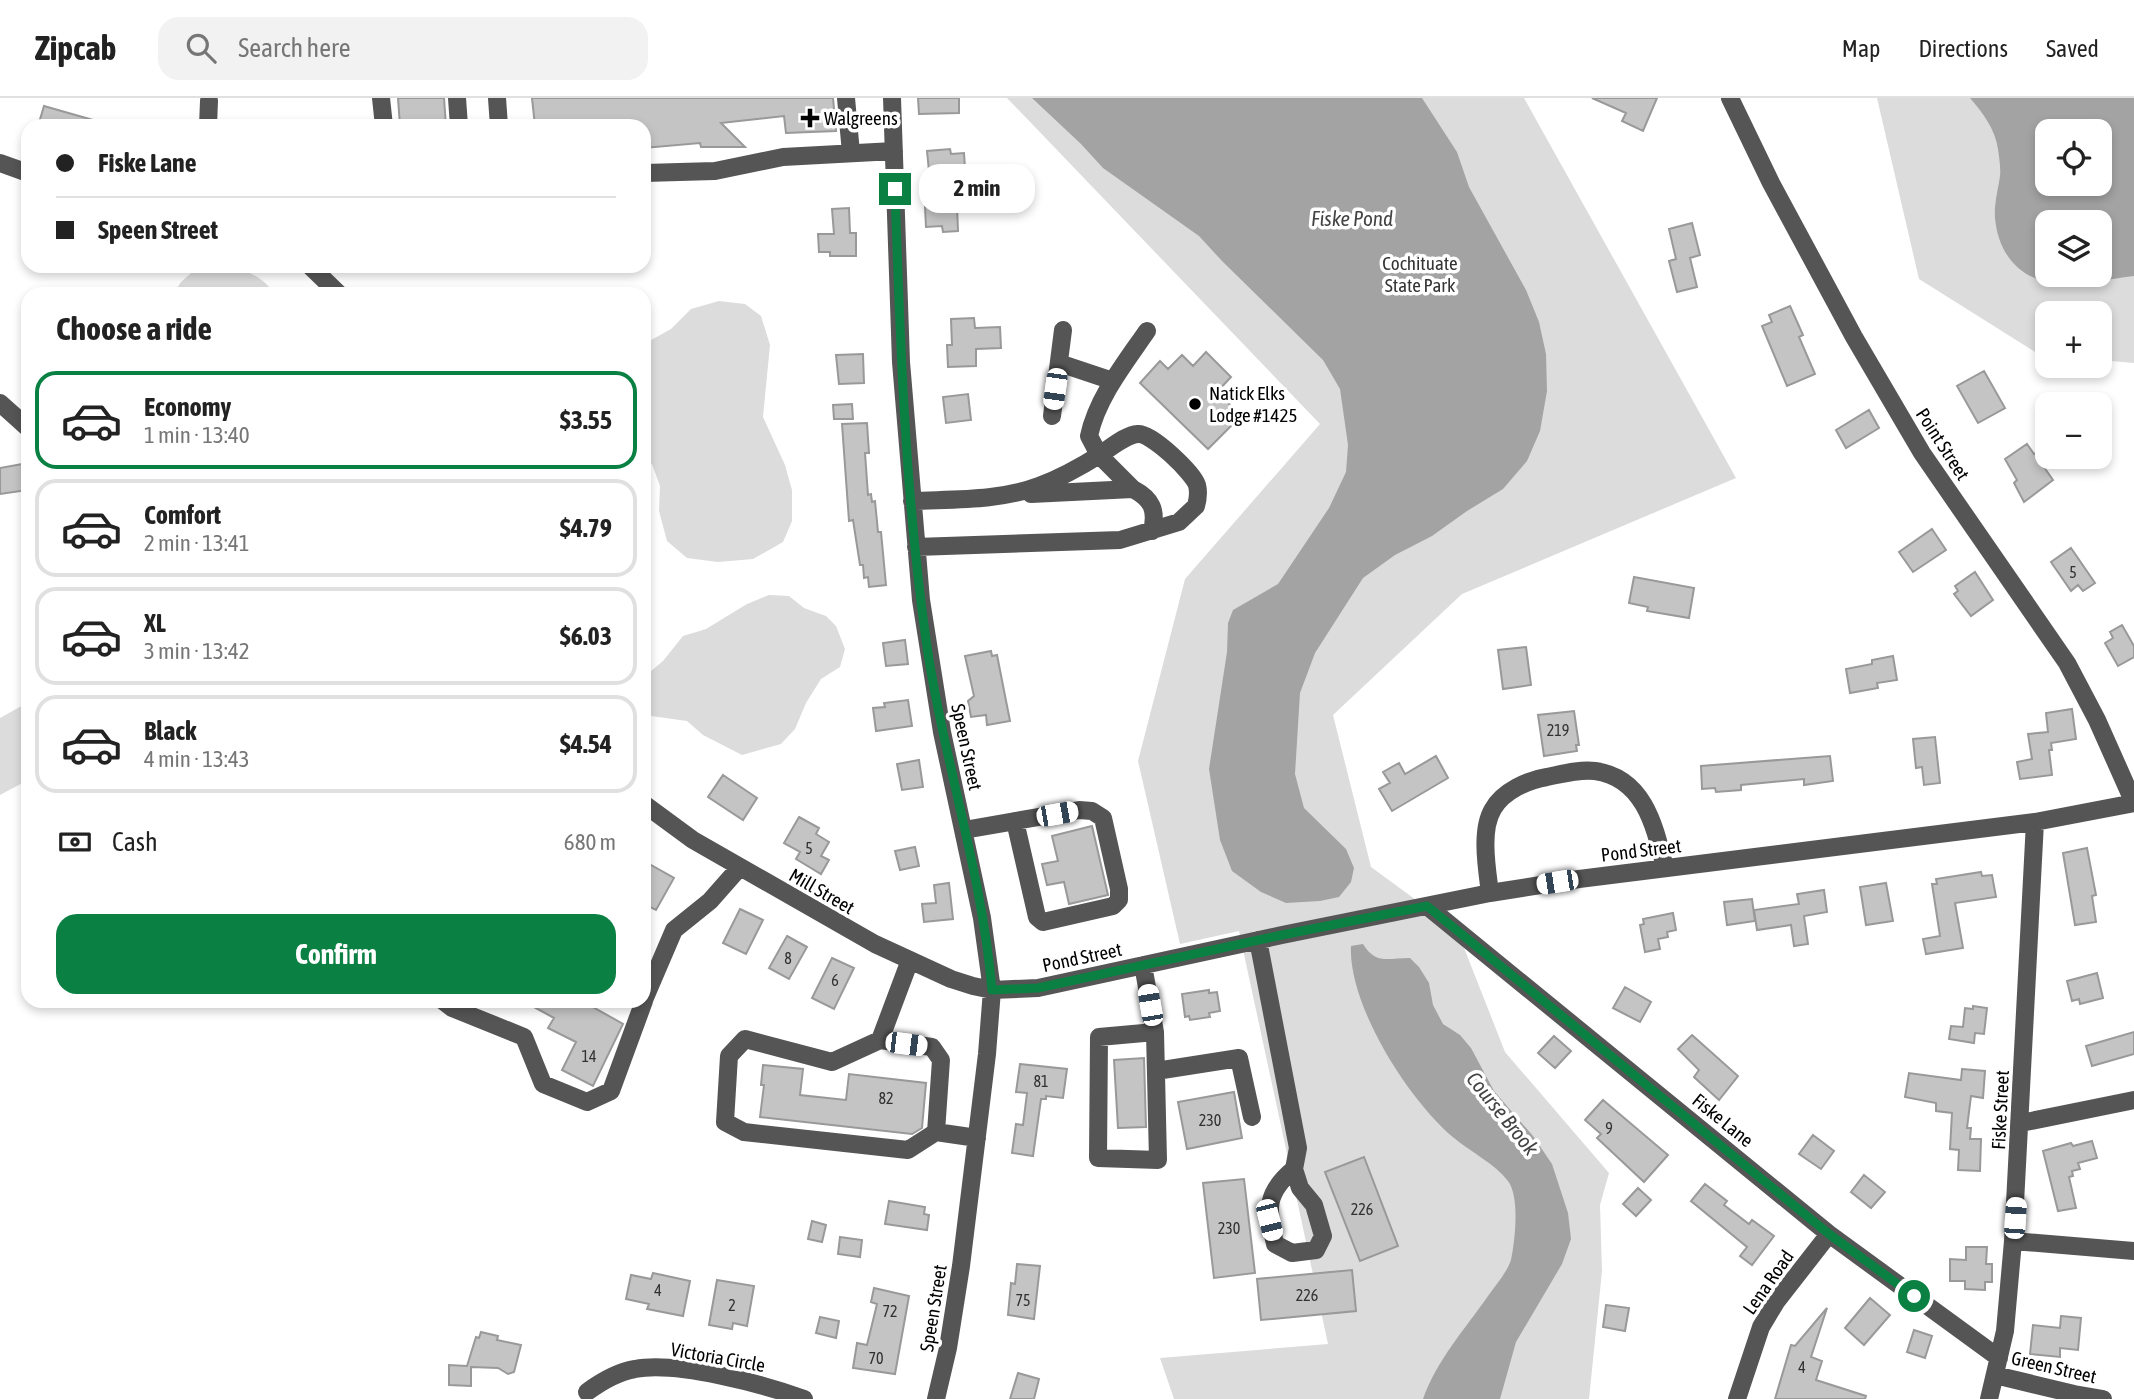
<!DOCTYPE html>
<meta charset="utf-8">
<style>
:root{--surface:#fff;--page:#f2f2f2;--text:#222;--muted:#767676;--line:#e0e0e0;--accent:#0b8043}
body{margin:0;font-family:"Asap Condensed",sans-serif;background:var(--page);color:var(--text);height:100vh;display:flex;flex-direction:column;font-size:26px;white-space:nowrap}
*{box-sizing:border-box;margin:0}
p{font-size:23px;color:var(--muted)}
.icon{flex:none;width:38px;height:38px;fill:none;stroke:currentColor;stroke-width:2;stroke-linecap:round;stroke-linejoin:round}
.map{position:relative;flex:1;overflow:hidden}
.sheet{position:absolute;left:21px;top:189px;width:630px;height:721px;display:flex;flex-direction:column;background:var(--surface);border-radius:21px;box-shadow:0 4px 10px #0003}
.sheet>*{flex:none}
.guide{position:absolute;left:21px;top:21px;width:630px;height:154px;border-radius:21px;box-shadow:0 4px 10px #0003;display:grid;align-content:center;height:154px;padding:0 35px;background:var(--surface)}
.tools{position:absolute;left:2035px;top:21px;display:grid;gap:14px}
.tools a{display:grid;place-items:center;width:77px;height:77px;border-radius:14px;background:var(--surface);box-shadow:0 4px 10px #0003;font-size:35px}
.end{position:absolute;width:32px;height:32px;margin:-16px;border:9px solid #0b8043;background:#fff;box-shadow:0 0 0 4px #fff}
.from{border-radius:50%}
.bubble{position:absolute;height:49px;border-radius:21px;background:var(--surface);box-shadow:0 4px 10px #0003;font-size:23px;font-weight:700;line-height:49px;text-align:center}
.car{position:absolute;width:21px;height:42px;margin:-21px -10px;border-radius:9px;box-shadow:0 0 5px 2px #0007;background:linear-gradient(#fff 24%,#345 0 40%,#fff 0 76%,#345 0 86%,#fff 0)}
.guide b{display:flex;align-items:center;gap:24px;height:66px;font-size:26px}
.guide b+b{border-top:2px solid var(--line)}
.guide i{width:18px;height:18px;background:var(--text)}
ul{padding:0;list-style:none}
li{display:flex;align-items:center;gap:21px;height:98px;margin:0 14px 10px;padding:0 21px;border:4px solid var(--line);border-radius:21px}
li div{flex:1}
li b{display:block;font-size:26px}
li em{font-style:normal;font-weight:700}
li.current{border-color:var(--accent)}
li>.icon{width:63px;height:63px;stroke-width:1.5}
h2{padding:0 35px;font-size:32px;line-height:84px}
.pay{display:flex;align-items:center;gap:18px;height:77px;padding:0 35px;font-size:26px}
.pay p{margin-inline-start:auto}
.action{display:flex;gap:14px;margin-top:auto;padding:14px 35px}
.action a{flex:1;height:80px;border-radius:21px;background:var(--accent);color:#fff;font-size:28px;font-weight:700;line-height:80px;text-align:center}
header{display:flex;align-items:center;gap:42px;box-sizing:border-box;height:98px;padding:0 35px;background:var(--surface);border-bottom:2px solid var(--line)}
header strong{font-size:33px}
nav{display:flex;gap:38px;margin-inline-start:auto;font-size:24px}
.search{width:490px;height:63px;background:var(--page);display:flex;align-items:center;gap:18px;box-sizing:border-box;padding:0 24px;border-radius:21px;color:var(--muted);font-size:26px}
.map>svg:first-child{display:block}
.green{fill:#dcdcdc;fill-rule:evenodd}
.water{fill:#a3a3a3;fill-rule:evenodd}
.building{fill:#c4c4c4;stroke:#999;stroke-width:2}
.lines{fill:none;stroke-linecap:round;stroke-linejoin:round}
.minor{stroke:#555;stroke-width:18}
.route{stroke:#0b8043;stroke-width:9}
.poi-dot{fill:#000;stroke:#fff;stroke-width:2.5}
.labels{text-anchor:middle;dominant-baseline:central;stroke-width:7;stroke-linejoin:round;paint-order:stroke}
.number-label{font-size:16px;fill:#313131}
.poi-label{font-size:19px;fill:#000;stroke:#fff;text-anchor:start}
.park-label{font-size:19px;fill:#333;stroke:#fff}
.street-label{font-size:19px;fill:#000;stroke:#fff}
.water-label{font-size:21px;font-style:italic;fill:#444;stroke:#fff}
</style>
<header>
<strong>Zipcab</strong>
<div class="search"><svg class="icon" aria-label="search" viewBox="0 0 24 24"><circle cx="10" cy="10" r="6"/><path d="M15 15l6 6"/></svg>Search here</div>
<nav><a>Map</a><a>Directions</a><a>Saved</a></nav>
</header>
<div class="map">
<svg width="2134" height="1301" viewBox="0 0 2134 1301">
<rect width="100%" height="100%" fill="#fff"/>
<path class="green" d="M1007 0H1524L1736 380 1462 496 1333 617 1371 769 1457 832 1505 954 1609 1075 1600 1107 1602 1173 1589 1301H1174L1160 1260 1328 1246 1239 833 1180 846 1138 663 1185 481 1320 326Z
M1877 0H2134V265L2100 262V215H2048L2047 258 2040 257 1919 181ZM2048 33H2100V86H2048ZM2048 124H2100V177H2048Z
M199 168C230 168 255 169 275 196H173L181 184Z
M719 203 745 206 761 218 770 247 763 319 785 367 792 392V423L783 444 753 461 718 464 687 460 667 443 659 413 660 388 652 366 644 362V246L671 231 691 211Z
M769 497 789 498 804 510 826 518 836 528 845 551 840 569 821 581 806 605 795 631 781 646 742 657 703 637 687 623 644 617V579L663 563 683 538 706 531 747 506Z
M25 606H28V682L0 697V620Z"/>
<path class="water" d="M1032 0H1422L1457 54 1469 89 1526 192 1539 224 1546 256 1547 293 1540 333 1527 363 1503 391 1467 413 1432 438 1395 457 1363 480 1315 555 1300 595 1295 676 1304 710 1346 751 1354 770 1351 784 1339 799 1320 803 1286 805 1261 794 1232 773 1220 742 1209 671 1227 554 1228 525 1233 512 1278 486 1329 410 1346 374 1348 347 1340 291 1323 262 1222 163 1199 138 1103 70 1081 46Z
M1970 0H2134V178C2108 181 2081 188 2054 185 2019 181 1998 155 1995 120 1994 105 1998 92 2000 78 2001 70 1999 59 1998 51 1995 31 1983 15 1970 0ZM2048 33H2100V86H2048ZM2048 124H2100V177H2048Z
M1363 846C1376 867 1387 860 1410 860L1419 869 1429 885 1433 907 1443 926 1460 937 1471 950 1494 993 1533 1038 1552 1066 1568 1115 1571 1141 1562 1166 1516 1244 1500 1301H1423C1437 1262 1465 1231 1488 1198 1496 1187 1507 1174 1511 1162 1515 1143 1520 1099 1508 1083 1495 1066 1471 1054 1454 1040 1409 1003 1348 907 1351 848Z"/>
<path class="building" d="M398 0H444L446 28H400Z
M532 0H833L836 33 786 35 784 18 721 25 745 49H701L700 45 644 50V28H535Z
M918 0H959V15L919 16Z
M1592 0H1657L1643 33 1622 23 1626 15Z
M44 8 100 24 99 28H38Z
M950 51 951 56 964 55 965 70 995 69V87H1004L1005 105 957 107 958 133 943 134 942 128 926 129 925 109H930V103L954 102 953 72 929 73 927 53Z
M849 110 850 135H856V158H830V154H819L818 136H834L832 111Z
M1692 125 1700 157 1690 160 1697 189 1677 194 1669 163 1676 161 1669 131Z
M1790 208 1803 237 1799 239 1815 276 1787 288 1762 228 1772 224 1769 217Z
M974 220 975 230 1000 229 1001 250 976 251V268L948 269 947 247H952L951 221Z
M1206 254 1231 279 1217 294 1241 318 1208 351 1140 285 1160 263 1168 271 1182 257 1193 268Z
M863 256 864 285 839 286 836 257Z
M1984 273 2005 310 1978 325 1957 288Z
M968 296 971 322 946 325 943 299Z
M852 306 853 321H834L833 307Z
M1869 312 1879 330 1846 350 1836 332Z
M867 325 869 355H865L868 397 871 396 872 404 875 403 878 434H881L886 487 869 489 868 479 864 480 863 467H860L853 422 849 423 842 326Z
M2027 346 2034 356 2039 354 2047 366 2044 369 2053 382 2024 404 2014 385 2017 382 2005 361Z
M28 365V392L0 396V370Z
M1932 431 1946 452 1913 474 1899 454Z
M2071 450 2095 485 2083 493 2078 487 2071 493 2051 464Z
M1975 474 1993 502 1971 518 1954 496 1958 493 1955 488Z
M1634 479 1694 490 1689 520 1647 513 1648 509 1629 505Z
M2122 527 2134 548V559L2118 568 2105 545 2113 540 2110 534Z
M905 542 908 566 886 568 883 545Z
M1526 549 1531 587 1503 591 1498 552Z
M991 553 992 558 997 557 1010 623 987 627 986 617 971 619 968 603 974 598 965 558Z
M1893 558 1897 582 1877 585 1878 590 1850 595 1846 571 1872 566V562Z
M908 602 912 628 876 633 873 610 885 609 884 605Z
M2072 611 2076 641 2051 645 2052 652H2049L2052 677 2020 681 2017 664 2032 661 2028 636 2048 634 2046 615Z
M1574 613 1579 647H1576L1577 653 1544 658 1538 617Z
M1935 639 1940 685 1924 687 1922 669 1916 670 1913 641Z
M1436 658 1448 680 1392 713 1379 691 1390 685 1383 674 1399 665 1405 676Z
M1830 658 1833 683 1804 687V681L1741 687V692L1716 694 1715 690 1702 691 1701 668Z
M919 662 923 689 902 692 897 666Z
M723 677 757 700 743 722 708 699Z
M799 719 819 730 816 736 829 744 821 758 829 762 821 776 796 761 800 754 784 745Z
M1092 728 1108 797 1069 806 1064 784 1047 787 1042 766 1058 763 1052 738Z
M915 749 919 768 900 772 895 753Z
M2087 750 2096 797 2092 798 2096 824 2075 827 2063 755Z
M644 763 674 780 656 812 644 806Z
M1981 774 1982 778 1992 777 1996 799 1955 805 1963 850 1926 856 1923 841 1940 838 1932 786H1937L1936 781Z
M949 785 953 821 924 824 922 806 936 805 934 787Z
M1886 785 1893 823 1866 827 1860 789Z
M1824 792 1827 814 1804 818 1808 846 1794 848 1791 827 1757 832 1754 812 1799 806 1797 796Z
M1752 801 1755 823 1727 827 1724 804Z
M740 811 763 822 746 856 723 845Z
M1673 815 1676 832 1667 834 1668 839 1658 841 1660 851 1645 854 1640 827 1644 826 1643 821Z
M787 838 807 849 789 881 769 870Z
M832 860 854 870 834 911 812 900Z
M2097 875 2103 900 2080 906 2079 901 2072 903 2067 883Z
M1625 889 1651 904 1640 924 1613 910Z
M1209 892V895L1217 894 1220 913 1209 915 1210 919 1190 922 1189 918 1185 919 1182 896Z
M523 903H596L593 909 623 926 593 988 562 972 576 944 548 930 554 920Z
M1973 908 1987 910 1984 936 1975 935 1974 945 1949 941 1951 928 1963 929 1965 910 1973 911Z
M2134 934V956L2092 968 2086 948Z
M1692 937 1738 978 1719 1002 1694 979 1699 972 1678 951Z
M1554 938 1571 953 1555 970 1538 955Z
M1144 960 1146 1029 1118 1030 1114 962Z
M1020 966 1067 971 1063 1000 1046 998V1001H1041L1033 1058 1012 1055 1016 1026 1023 1027 1027 995 1016 994Z
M763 967 803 971 800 997 846 1002 849 976 926 985 922 1030 912 1036 760 1019 764 987H761Z
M1962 971 1985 973 1983 1000 1971 998 1967 1030H1971L1970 1041H1981L1980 1073 1958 1072 1959 1052 1950 1051 1952 1015 1936 1013V1005L1905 999 1909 975 1961 982Z
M1234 994 1242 1040 1187 1051 1178 1004Z
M1603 1002 1668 1057 1644 1084 1597 1040 1601 1036 1585 1022Z
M1813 1037 1834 1053 1821 1071 1799 1056Z
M2092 1043 2097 1060 2078 1065 2080 1071 2072 1073 2073 1078 2069 1079 2076 1110 2058 1113 2043 1053 2071 1045 2073 1048Z
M1364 1059 1398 1148 1360 1163 1325 1074Z
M1864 1077 1885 1094 1871 1110 1851 1094Z
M1244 1081 1255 1175 1214 1180 1203 1085Z
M1705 1086 1727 1103 1724 1107 1749 1126 1752 1122 1774 1138 1752 1167 1740 1158 1747 1149 1691 1103Z
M1638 1090 1651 1102 1636 1118 1623 1106Z
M889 1103 925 1109 924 1116 929 1117 927 1132 885 1126Z
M812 1123 826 1127 822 1144 808 1141Z
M840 1139 862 1142 860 1159 838 1156Z
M1966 1149H1987L1986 1166H1992V1184H1985V1192L1965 1191V1183H1950V1161L1966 1162Z
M1017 1166 1040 1168 1034 1221 1008 1217 1011 1185 1015 1186Z
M1352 1172 1356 1213 1261 1222 1257 1181Z
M653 1175 690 1183 683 1218 647 1211 649 1206 626 1201 631 1177 651 1181Z
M717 1182 754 1188 747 1228 733 1225 732 1231 709 1227Z
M874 1190 909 1198 895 1276 853 1270 857 1245 867 1247 877 1206 871 1204Z
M1870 1200 1890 1217 1864 1247 1845 1230Z
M1606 1207 1629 1210 1625 1233 1603 1229Z
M1827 1210 1811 1259 1822 1263 1816 1282 1866 1298 1865 1301H1775L1791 1247 1795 1248Z
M2061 1218 2081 1220 2078 1252 2060 1250V1259L2030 1256 2033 1227 2060 1230Z
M820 1219 839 1223 836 1240 816 1235Z
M1914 1232 1932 1238 1925 1260 1907 1254Z
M481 1234 498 1238 497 1242 521 1247 514 1274 508 1276 498 1270 471 1269V1288L449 1287V1267L467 1268 476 1239 479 1240Z
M1018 1275 1039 1281 1034 1301H1010Z"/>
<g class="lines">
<path class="minor" d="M381 0 384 28
M457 0 459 28
M497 0 499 28
M846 0 851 55
M892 0 901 264 921 502 942 634 982 820 992 892 987 956 961 1168 948 1250 936 1301
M1730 0 1771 85 1854 239 1922 355 2067 565 2097 622 2134 705
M208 28 209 3
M0 65 28 75
M644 75 715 73 783 59 894 53
M310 168 339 196
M1059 265 1113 283
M0 305 28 330
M1052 318 1063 232
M1133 391 1099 357 1089 338C1097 300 1125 265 1147 233
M1031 396 1133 391C1152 401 1157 412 1152 433
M912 403C955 401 999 403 1039 388 1060 380 1082 368 1101 356 1112 349 1125 337 1138 336 1152 335 1193 375 1197 387 1199 395 1198 401 1196 408L1179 424 1120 442 916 449
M644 706 693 742 875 846 951 881 973 888 992 892 1038 890 1282 837 1490 795 1579 781 2035 724 2134 705
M964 732 1079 712 1092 713 1103 720 1119 791V802L1113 808 1043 824 1037 819 1015 723
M1490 795C1487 771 1480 732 1493 711 1503 693 1528 682 1547 679 1562 676 1580 671 1595 673 1645 680 1655 730 1665 770
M1427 808 1829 1136 1999 1260
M1258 842 1298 1050 1294 1071C1265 1095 1267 1111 1275 1146L1292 1155 1316 1152 1323 1138 1314 1107 1300 1090 1294 1071
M910 862 880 942 832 964 745 941 729 958 725 1024 744 1034 908 1052 936 1034 977 1040
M1143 867 1155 934 1099 939 1098 1060 1158 1062 1155 934
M644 902 674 832 710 803 740 769
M443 903 452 910 524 939 543 986 587 1004 611 993 644 903
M880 942 932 949 941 962 936 1034
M1156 973 1239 960 1252 1019
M2021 1025 2134 1002
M2013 1143 2134 1153
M1995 1277 2074 1296 2103 1301
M587 1294C602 1283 617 1274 635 1271 677 1263 763 1286 804 1301
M1737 1301 1761 1229 1776 1204 1829 1136
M1989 1301 2005 1233 2013 1143 2035 724"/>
</g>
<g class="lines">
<path class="route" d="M895 91C900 242 905 393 926 542 943 660 982 774 992 892L1038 890 1282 837 1427 808 1829 1136 1914 1198"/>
</g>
<g class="poi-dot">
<path d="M806.5 9.5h7v7h7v7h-7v7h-7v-7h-7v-7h7z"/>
<circle cx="1195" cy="306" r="7"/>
</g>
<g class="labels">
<g class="number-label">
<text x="2073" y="474">5</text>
<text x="1558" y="632">219</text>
<text x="809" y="750">5</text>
<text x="788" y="860">8</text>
<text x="835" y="882">6</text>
<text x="589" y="958">14</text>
<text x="1041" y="983">81</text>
<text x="886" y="1000">82</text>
<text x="1210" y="1022">230</text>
<text x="1609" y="1030">9</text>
<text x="1362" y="1111">226</text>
<text x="1229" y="1130">230</text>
<text x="658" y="1192">4</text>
<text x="1307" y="1197">226</text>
<text x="1023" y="1202">75</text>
<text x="732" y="1207">2</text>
<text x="890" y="1213">72</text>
<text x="876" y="1260">70</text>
<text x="1802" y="1269">4</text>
</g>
<g class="poi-label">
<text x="824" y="20">Walgreens</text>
<text x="1209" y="295">Natick Elks<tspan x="1209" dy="22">Lodge #1425</tspan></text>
</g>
<g class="park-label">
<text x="1420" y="165">Cochituate<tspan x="1420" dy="22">State Park</tspan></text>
</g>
<g class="street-label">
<text transform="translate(1943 346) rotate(57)">Point Street</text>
<text transform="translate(967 649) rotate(78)">Speen Street</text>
<text transform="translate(1641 752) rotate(-7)">Pond Street</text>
<text transform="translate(822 793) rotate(30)">Mill Street</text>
<text transform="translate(1082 859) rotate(-12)">Pond Street</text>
<text transform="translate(2000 1012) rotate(-87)">Fiske Street</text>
<text transform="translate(1723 1022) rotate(39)">Fiske Lane</text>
<text transform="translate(1768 1184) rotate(-55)">Lena Road</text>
<text transform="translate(933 1210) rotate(-81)">Speen Street</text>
<text transform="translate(718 1259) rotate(10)">Victoria Circle</text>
<text transform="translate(2054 1269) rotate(13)">Green Street</text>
</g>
<g class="water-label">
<text x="1352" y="120">Fiske Pond</text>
<text transform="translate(1503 1015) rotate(51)">Course Brook</text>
</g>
</g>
</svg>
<div class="tools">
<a><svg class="icon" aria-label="locate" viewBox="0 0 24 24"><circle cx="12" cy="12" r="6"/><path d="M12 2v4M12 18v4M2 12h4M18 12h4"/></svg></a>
<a><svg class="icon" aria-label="layers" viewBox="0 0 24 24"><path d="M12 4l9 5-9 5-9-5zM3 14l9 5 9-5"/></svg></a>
<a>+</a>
<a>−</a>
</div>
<i class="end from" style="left:1914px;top:1198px"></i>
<i class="end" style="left:895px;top:91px"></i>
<div class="bubble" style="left:919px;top:66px;width:116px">2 min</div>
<i class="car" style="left:1055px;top:291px;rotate:188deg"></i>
<i class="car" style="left:1057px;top:716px;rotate:80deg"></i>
<i class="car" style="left:1557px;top:784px;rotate:261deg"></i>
<i class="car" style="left:1150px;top:907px;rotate:350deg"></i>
<i class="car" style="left:906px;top:946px;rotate:97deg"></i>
<i class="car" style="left:2015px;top:1120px;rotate:4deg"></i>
<i class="car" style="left:1269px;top:1122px;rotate:166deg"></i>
<div class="guide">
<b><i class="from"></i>Fiske Lane</b>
<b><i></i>Speen Street</b>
</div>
<section class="sheet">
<h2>Choose a ride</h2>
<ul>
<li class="current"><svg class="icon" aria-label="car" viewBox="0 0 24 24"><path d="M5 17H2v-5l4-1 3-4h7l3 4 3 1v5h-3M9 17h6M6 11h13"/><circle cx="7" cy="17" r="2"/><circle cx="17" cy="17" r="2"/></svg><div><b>Economy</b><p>1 min · 13:40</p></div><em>$3.55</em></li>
<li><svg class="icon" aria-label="car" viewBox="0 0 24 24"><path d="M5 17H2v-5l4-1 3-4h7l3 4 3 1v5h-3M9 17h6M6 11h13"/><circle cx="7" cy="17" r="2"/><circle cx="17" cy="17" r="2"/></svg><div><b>Comfort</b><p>2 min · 13:41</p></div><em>$4.79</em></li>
<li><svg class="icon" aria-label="car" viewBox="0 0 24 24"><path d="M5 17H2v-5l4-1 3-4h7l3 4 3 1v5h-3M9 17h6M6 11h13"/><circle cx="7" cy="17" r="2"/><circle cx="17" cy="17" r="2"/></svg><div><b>XL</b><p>3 min · 13:42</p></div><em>$6.03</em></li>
<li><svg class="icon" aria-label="car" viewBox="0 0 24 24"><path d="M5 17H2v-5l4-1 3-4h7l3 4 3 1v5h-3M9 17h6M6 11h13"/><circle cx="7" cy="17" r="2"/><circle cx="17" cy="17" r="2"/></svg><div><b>Black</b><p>4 min · 13:43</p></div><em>$4.54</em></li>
</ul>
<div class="pay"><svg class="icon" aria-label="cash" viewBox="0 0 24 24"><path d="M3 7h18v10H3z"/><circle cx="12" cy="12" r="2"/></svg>Cash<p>680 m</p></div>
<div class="action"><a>Confirm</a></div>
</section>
</div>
